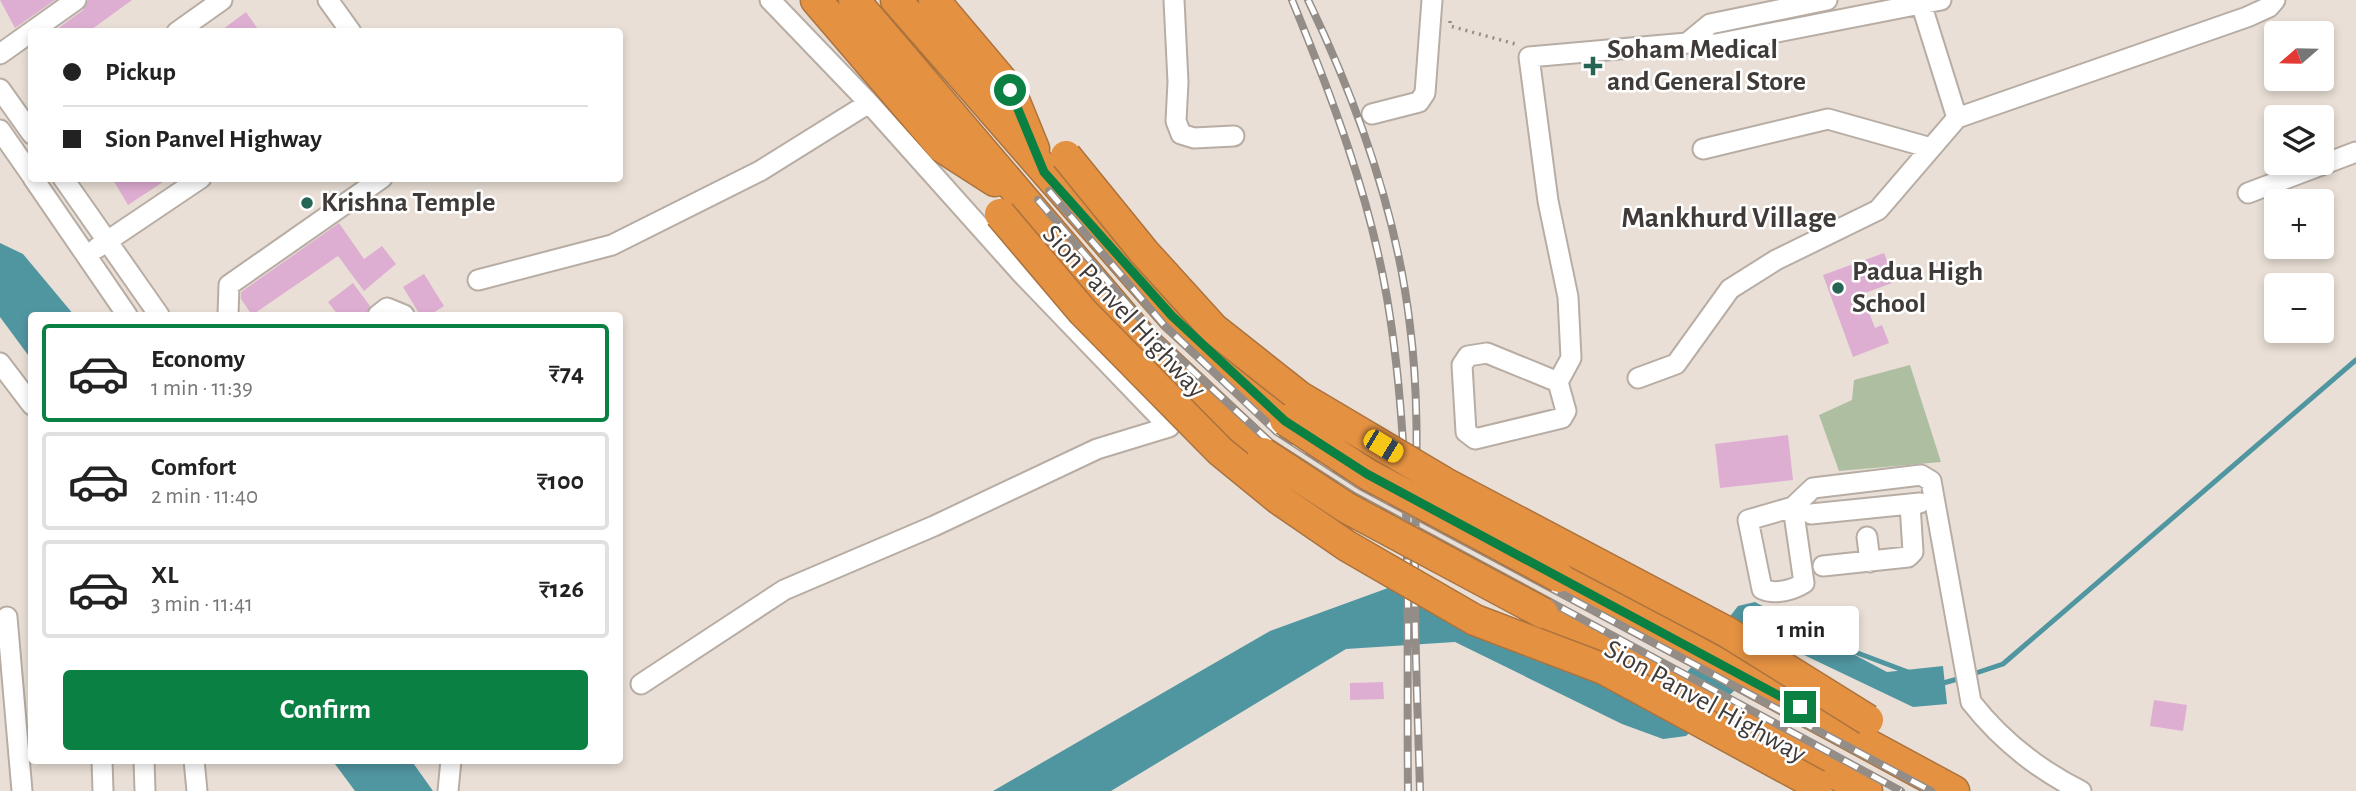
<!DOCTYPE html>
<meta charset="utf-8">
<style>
:root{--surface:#fff;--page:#f2f2f2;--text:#222;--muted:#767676;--line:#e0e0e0;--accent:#0b8043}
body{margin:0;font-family:"Alegreya Sans",sans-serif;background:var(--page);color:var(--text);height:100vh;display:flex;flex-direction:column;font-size:26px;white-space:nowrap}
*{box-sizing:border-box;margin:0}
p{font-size:23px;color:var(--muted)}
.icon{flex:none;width:38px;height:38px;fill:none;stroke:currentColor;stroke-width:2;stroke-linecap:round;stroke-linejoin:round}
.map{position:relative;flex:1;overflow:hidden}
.side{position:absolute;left:28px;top:312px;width:595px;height:452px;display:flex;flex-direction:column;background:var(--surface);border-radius:7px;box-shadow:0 4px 10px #0003}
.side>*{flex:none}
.hud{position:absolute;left:28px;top:28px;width:595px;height:154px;border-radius:7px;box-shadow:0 4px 10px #0003;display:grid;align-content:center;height:154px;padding:0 35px;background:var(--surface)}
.needle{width:46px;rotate:250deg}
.controls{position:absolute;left:2264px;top:21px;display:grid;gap:14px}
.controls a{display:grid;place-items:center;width:70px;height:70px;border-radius:7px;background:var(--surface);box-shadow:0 4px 10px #0003;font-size:35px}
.end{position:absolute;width:32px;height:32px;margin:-16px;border:9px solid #0b8043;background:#fff;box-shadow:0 0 0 4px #fff}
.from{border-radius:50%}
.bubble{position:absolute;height:49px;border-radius:7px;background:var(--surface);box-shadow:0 4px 10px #0003;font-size:23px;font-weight:600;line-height:49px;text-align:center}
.car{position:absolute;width:21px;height:42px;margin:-21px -10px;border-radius:9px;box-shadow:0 0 5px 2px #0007;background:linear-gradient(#f5c518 24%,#345 0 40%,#f5c518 0 76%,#345 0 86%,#f5c518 0)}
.hud b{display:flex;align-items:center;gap:24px;height:66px;font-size:26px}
.hud b+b{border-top:2px solid var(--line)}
.hud i{width:18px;height:18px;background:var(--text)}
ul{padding:12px 0 0;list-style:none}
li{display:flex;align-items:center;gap:21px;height:98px;margin:0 14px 10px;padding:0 21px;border:4px solid var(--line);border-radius:7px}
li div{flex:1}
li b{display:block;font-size:26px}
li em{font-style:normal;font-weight:600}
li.current{border-color:var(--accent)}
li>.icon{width:63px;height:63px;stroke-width:1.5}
.cta{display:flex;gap:14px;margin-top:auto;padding:14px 35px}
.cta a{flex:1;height:80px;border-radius:7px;background:var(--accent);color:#fff;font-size:28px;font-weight:600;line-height:80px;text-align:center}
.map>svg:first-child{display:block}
.green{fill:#adbea1}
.water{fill:#5096a1}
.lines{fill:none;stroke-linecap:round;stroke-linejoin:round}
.stream{stroke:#5096a1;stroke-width:5}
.building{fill:#deaed2}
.minor-casing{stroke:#b7ada4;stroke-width:23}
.highway-casing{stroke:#ab733e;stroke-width:33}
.path{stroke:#958e88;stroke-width:3.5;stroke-dasharray:2 5;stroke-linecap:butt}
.minor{stroke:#fff;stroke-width:19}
.highway{stroke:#e49142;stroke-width:30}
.rail-casing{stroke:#948d87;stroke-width:8}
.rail{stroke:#fff;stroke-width:5;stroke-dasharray:16;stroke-linecap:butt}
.highway-bridge-casing{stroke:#ab733e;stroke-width:33;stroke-linecap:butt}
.highway-bridge{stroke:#e49142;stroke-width:30}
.route{stroke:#0b8043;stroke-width:9}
.poi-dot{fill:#266553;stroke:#fff;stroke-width:2.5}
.labels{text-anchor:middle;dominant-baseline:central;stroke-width:5;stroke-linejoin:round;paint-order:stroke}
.poi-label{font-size:28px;font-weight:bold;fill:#403b38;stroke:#fff;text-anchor:start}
.street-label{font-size:28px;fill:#403b38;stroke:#fff}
.neighbourhood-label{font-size:30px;font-weight:bold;fill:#403b38;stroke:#fff}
</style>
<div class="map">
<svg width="2356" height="791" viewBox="0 0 2356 791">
<rect width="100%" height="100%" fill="#e9dfd6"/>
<path class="green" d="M1910 365 1941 462 1839 471 1819 415 1852 400 1854 380Z"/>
<path class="water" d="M0 243 23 254 74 315H32L31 359 0 317Z
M1388 588 1466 610 1671 693 1738 606 1755 602 1887 672 1943 666 1947 704 1913 707 1783 645 1686 736 1663 739 1622 724 1455 642 1346 649 1111 791H993L1270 631Z
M332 760H411L433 791H355Z"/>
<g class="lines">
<path class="stream" d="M1839 646 1908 672
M1970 675 2003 664 2356 360
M1940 684 1961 678"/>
</g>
<path class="building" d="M0 0H55L15 28Z
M88 0H132L88 32H53L83 10Z
M246 12 260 32H219Z
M112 178H169L128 205Z
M339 223 364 259 382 246 396 264 364 291 338 256 252 315 241 299V292Z
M1884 253 1895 282 1862 294 1875 328 1882 325 1889 343 1853 357 1823 275Z
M424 274 444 306 430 315H420L403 287Z
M353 283 370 306 366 315H338L328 302Z
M1788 435 1793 480 1720 488 1715 444Z
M1383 682 1384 699 1350 700V683Z
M2154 700 2187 705 2183 731 2150 726Z"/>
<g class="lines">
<defs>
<path id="minor" d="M328 0 351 32
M1174 0 1178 82 1176 121 1181 134 1194 138 1234 136
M177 32 222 0
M1687 43 1710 24 1827 0
M0 54 76 0
M0 89 32 134
M1372 114 1419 102 1425 93 1432 0
M1957 118 2247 17 2269 7 2275 0
M0 130 32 176
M1703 149 1828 119 1931 148
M33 178 127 315
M63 178 159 315
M2248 193 2356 152
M97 248 201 178
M478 280 612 245 760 171 869 103
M228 315 229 285 382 178
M378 315 387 308 404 315
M0 363 32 405
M1638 378 1676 364 1730 289 1776 260 1878 210 1957 118 1920 0
M1558 382 1487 353 1468 356 1462 365 1466 432 1475 439 1562 418 1566 411 1558 382 1571 358 1568 297 1548 201 1529 57 1687 43 1716 44 1941 0
M1793 507 1748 520 1762 589C1775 595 1793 590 1804 583L1793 507 1813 488 1921 475 1931 481 1971 702C2000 739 2039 770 2081 791
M1811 514 1920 503
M1867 537 1870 562
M1823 566 1908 557 1913 552 1910 504
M7 617 22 791
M641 684 784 590 934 526 1097 449 1169 427 1022 274 869 103 770 0
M102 760 103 791
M144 760 145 791
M194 760 197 791
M448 791 451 760"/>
<path id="highway" d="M816 0 942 147 995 181
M854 0 1146 343 1263 453
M896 0 1172 316 1285 420
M934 0 1010 90 1034 149
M1559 577 1954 791
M1543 613 1867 791"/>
</defs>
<use href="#minor" class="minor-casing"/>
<use href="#highway" class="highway-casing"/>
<path class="path" d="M1450 21V26L1519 45"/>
<use href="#minor" class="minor"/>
<use href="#highway" class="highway"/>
<defs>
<path id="rail" d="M1292 0C1332 97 1369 194 1387 298 1414 455 1406 631 1408 791
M1308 0C1357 102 1397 213 1410 326 1420 403 1416 481 1415 559 1414 636 1418 714 1420 791
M1049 191 1164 325 1277 432 1360 486 1931 791
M1038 200 1154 335 1270 442 1354 496 1901 791"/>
</defs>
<use href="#rail" class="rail-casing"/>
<use href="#rail" class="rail"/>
<defs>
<path id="highway-bridge" d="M1066 156 1144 252 1214 329 1300 397 1445 483 1727 632 1868 720
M1000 214 1083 312 1220 451 1280 500 1347 546 1475 620 1604 669 1817 785
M1285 420 1367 474 1559 577
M1263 453 1347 508 1543 613"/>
</defs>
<use href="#highway-bridge" class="highway-bridge-casing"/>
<use href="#highway-bridge" class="highway-bridge"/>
</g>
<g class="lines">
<path class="route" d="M1010 90 1044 172 1172 316 1285 421 1367 474 1800 707"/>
</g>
<g class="poi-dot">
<path d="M1589.5 55.5h7v7h7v7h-7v7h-7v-7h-7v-7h7z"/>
<circle cx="307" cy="203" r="7"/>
<circle cx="1838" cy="288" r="7"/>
</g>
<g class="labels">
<g class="poi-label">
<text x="1607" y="50">Soham Medical<tspan x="1607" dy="32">and General Store</tspan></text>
<text x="321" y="203">Krishna Temple</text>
<text x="1852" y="272">Padua High<tspan x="1852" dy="32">School</tspan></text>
</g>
<g class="street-label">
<text transform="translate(1124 312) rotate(47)">Sion Panvel Highway</text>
<text transform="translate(1705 702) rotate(29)">Sion Panvel Highway</text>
</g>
<g class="neighbourhood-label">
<text x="1729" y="218">Mankhurd Village</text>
</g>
</g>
</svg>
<div class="controls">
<a><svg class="needle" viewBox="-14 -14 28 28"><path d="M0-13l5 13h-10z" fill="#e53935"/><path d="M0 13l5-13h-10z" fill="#767676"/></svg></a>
<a><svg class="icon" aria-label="layers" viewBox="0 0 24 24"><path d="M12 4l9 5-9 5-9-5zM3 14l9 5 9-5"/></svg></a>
<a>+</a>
<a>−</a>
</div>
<i class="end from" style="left:1010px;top:90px"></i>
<i class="end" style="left:1800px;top:707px"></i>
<div class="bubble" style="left:1743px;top:606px;width:116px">1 min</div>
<i class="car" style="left:1383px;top:446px;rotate:121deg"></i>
<div class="hud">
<b><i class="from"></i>Pickup</b>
<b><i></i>Sion Panvel Highway</b>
</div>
<section class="side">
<ul>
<li class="current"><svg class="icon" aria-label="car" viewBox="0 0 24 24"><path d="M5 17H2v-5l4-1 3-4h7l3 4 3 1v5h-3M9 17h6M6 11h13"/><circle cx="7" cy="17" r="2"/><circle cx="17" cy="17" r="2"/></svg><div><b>Economy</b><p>1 min · 11:39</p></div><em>₹74</em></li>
<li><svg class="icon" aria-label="car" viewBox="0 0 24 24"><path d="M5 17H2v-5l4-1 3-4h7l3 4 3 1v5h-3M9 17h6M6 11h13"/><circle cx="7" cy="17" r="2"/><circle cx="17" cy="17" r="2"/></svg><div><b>Comfort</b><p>2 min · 11:40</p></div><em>₹100</em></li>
<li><svg class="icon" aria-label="car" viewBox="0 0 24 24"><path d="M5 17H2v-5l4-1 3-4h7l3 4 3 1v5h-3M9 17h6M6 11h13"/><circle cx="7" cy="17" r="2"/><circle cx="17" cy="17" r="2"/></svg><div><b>XL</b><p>3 min · 11:41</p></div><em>₹126</em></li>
</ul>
<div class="cta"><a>Confirm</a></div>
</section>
</div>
